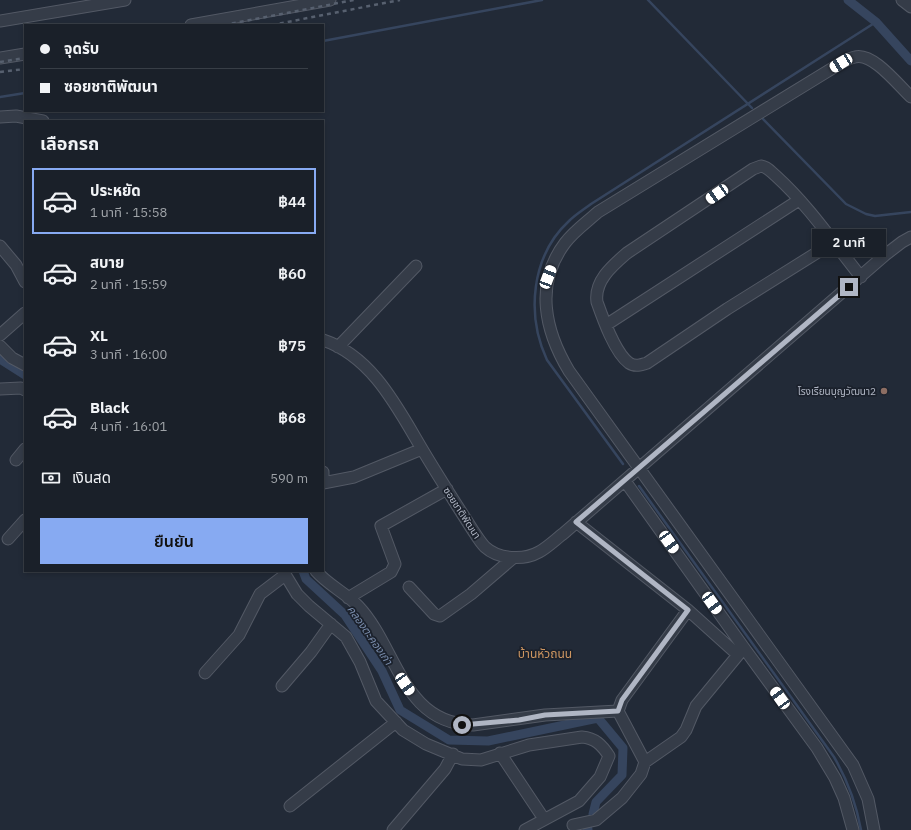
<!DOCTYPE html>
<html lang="th">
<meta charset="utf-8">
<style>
:root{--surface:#1a2029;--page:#232831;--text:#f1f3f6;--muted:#9fa3a8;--line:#383e46;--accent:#87aaf2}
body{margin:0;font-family:"IBM Plex Sans","Noto Sans Thai",sans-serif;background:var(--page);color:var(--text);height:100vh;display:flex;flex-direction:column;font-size:15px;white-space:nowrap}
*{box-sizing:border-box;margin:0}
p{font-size:13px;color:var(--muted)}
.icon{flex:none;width:22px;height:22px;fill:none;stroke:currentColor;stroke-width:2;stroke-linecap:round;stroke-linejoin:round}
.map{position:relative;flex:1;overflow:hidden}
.details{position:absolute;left:24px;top:120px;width:300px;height:452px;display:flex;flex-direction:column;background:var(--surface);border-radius:0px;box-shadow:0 2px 6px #0003,0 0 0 1px var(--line)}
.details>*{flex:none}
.guide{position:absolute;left:24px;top:24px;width:300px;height:88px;border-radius:0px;box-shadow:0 2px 6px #0003,0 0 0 1px var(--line);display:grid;align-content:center;height:88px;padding:0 16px;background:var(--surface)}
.end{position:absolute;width:18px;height:18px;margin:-9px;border:5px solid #b0b6c4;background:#111;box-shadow:0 0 0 2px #111}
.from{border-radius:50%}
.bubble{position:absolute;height:28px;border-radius:0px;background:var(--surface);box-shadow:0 2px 6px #0003,0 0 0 1px var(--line);font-size:13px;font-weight:600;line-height:28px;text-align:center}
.car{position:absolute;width:12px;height:24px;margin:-12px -6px;border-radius:5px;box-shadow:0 0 3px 1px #0007;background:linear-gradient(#fff 24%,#345 0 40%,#fff 0 76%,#345 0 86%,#fff 0)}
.guide b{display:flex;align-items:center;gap:14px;height:38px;font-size:15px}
.guide b+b{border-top:1px solid var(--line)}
.guide i{width:10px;height:10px;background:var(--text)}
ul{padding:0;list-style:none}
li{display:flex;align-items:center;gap:12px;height:66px;margin:0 8px 6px;padding:0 8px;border:2px solid transparent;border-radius:0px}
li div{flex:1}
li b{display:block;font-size:15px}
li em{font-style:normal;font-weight:600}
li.selected{border-color:var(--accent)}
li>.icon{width:36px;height:36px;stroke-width:1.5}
h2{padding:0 16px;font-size:18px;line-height:48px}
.pay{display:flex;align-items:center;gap:10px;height:44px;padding:0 16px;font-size:15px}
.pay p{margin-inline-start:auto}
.primary-button{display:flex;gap:8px;margin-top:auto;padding:8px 16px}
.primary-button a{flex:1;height:46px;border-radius:0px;background:var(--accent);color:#111;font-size:16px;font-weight:600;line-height:46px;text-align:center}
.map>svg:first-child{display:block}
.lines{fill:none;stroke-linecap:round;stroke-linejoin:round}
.stream{stroke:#36455e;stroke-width:2.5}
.canal{stroke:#36455e;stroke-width:9}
.minor-casing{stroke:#535965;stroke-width:13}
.minor{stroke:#353c48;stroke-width:11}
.rail{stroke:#57606f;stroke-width:2.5;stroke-dasharray:4 4;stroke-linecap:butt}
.route{stroke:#b0b6c4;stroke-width:5}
.education-dot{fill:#8d6e63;stroke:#1b212c;stroke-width:1.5}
.labels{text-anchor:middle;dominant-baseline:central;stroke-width:3.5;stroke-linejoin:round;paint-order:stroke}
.poi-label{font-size:10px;fill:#b0b6c4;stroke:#1b212c;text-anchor:end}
.street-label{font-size:10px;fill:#b0b6c4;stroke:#1b212c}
.water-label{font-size:11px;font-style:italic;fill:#798cab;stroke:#1b212c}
.quarter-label{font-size:12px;fill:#ce9661;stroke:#1b212c}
</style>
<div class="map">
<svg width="911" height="830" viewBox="0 0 911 830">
<rect width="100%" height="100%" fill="#222a37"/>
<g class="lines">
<path class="stream" d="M648 0 752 108
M323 41 542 0
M0 97 25 93
M761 117 846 204 866 214 875 216 911 212
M623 464 547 360C526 315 531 256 569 221 575 215 583 210 591 204L876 22
M639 486 834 757C848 781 856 802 861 830"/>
<path class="canal" d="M848 0 876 22 911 61
M0 356 3 361 25 375
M303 571 306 579 345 615 382 671 400 710 449 740 488 741 598 718 623 748 622 775 596 802 593 814
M587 830 588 829"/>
<defs>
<path id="minor" d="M902 0 911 7
M0 21 125 0
M191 25 330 0
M0 58 25 54
M0 117 16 116 43 121
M834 242 727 309 647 363C641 365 635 367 629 363 615 353 603 319 597 302 594 281 612 266 627 253L753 169 761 166C768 167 771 172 776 176 809 206 833 242 861 277
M0 246 16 265 25 282
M606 325 799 200
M0 335 25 313
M323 340C374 357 399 411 425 454 440 479 456 504 472 529 476 535 480 542 485 547 498 559 523 561 539 552 548 547 556 539 564 533L885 255 902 242 911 237
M0 346 12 358 25 365
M338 347 416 266
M0 389 21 388 25 390
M16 460 25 449
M323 472V480
M625 481 744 648 817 748 835 778 844 798 853 830
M323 483 354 477 422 449
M576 522 688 610 738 655 744 648
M8 539 25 520
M283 571 297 594 309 606 346 637 360 662 376 701 403 730 426 744 462 759 481 760 529 745 582 737C595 738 602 745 609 756L600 777 579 801 525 830
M316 571C328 585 346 593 358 606 397 647 402 724 473 725L545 715 618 711
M409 587 434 614 440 616 471 594 513 558
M348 598 391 572 395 564 381 526 447 489
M205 673 239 635 260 594 285 575
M282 686 311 652 331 624
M500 753 544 819
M645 762 681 737 686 730 696 706 738 655
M290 806 396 722
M573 825 596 820 622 798 641 774 645 762 618 711 622 700 688 610
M393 830 445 769 453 754
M874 830 868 799 853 765 569 371C545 331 534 284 565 243 574 231 587 222 598 212L841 63C845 61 850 58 855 57 873 52 899 86 911 97"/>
</defs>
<use href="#minor" class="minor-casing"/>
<use href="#minor" class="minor"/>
<path class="rail" d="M224 25 354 0
M272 25 400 0
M0 62 25 58
M0 72 25 69"/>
</g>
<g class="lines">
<path class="route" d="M462 725 519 720 545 715 618 711 622 700 688 610 576 522 849 287"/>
</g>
<circle class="education-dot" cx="884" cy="391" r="4"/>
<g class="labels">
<g class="poi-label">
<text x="876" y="391">โรงเรียนบุญวัฒนา2</text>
</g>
<g class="street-label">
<text transform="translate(462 513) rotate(57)">ซอยชาติพัฒนา</text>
</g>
<g class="water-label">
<text transform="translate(370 635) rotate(55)">คลองตะคองเก่า</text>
</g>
<g class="quarter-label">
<text x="545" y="653">บ้านหัวถนน</text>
</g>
</g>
</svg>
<i class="end from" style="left:462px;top:725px"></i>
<i class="end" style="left:849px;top:287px"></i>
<div class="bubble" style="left:812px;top:229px;width:74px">2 นาที</div>
<i class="car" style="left:841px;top:63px;rotate:239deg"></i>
<i class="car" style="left:717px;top:194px;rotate:236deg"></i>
<i class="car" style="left:548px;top:277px;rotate:21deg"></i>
<i class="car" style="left:669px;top:542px;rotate:145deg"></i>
<i class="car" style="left:712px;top:603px;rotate:144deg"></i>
<i class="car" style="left:405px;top:684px;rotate:146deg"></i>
<i class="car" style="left:780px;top:698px;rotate:324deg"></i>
<div class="guide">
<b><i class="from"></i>จุดรับ</b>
<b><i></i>ซอยชาติพัฒนา</b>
</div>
<section class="details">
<h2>เลือกรถ</h2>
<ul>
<li class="selected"><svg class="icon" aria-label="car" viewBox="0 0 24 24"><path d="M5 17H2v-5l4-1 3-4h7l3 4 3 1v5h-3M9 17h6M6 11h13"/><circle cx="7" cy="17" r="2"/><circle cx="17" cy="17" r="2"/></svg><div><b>ประหยัด</b><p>1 นาที · 15:58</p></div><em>฿44</em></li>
<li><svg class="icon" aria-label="car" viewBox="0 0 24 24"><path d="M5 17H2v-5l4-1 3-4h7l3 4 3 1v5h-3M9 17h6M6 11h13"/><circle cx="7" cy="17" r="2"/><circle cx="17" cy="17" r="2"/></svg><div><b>สบาย</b><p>2 นาที · 15:59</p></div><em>฿60</em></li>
<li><svg class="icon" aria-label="car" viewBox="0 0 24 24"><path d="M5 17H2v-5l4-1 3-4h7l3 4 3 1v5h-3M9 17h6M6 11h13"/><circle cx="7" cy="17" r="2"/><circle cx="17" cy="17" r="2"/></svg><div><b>XL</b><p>3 นาที · 16:00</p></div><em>฿75</em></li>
<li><svg class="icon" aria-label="car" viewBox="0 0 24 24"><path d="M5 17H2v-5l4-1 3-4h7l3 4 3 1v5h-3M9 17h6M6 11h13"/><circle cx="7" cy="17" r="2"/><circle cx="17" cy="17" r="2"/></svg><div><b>Black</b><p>4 นาที · 16:01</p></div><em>฿68</em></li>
</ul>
<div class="pay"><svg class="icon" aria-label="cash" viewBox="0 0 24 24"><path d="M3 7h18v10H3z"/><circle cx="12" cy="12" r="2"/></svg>เงินสด<p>590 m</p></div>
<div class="primary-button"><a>ยืนยัน</a></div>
</section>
</div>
